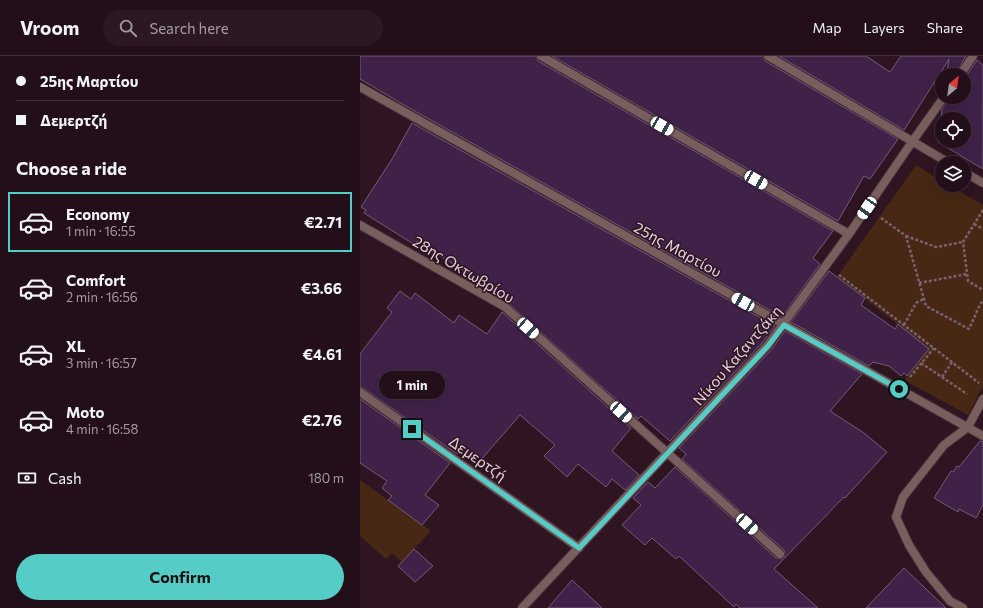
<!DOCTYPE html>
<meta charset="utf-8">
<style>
:root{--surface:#230f1a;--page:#2b1823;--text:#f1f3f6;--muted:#a39ca2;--line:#402f39;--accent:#55cdc6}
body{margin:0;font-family:Commissioner,sans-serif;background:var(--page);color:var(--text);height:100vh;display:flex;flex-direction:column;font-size:15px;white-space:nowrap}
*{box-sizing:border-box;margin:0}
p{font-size:13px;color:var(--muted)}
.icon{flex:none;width:22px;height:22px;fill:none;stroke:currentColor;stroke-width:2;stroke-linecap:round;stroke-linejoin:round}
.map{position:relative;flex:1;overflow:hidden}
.panel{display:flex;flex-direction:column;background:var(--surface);width:360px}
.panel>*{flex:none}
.guide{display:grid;align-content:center;height:88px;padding:0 16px;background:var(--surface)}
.needle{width:26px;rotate:29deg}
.fabs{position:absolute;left:575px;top:12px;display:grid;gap:8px}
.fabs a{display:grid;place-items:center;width:36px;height:36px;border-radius:50%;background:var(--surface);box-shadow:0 4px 16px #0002,0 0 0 1px var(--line);font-size:20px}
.end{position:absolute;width:18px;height:18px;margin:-9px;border:5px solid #55cdc6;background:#111;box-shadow:0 0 0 2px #111}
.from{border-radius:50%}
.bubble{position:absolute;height:28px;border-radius:14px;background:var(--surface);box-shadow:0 4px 16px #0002,0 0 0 1px var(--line);font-size:13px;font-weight:700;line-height:28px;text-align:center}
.car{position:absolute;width:12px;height:24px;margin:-12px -6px;border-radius:5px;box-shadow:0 0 3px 1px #0007;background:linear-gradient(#fff 24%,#345 0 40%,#fff 0 76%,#345 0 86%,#fff 0)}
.guide b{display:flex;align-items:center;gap:14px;height:38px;font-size:15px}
.guide b+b{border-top:1px solid var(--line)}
.guide i{width:10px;height:10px;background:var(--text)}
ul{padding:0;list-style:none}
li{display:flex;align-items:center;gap:12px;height:60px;margin:0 8px 6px;padding:0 8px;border:2px solid transparent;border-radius:0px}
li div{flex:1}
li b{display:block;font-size:15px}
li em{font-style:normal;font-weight:700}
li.selected{border-color:var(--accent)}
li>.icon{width:36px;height:36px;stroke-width:1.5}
h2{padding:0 16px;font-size:18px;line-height:48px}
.pay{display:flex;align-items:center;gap:10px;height:44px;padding:0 16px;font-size:15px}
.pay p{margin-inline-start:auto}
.cta{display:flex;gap:8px;margin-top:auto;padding:8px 16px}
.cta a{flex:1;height:46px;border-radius:24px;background:var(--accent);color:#111;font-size:16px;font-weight:700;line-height:46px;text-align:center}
header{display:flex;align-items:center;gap:24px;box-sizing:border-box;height:56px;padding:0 20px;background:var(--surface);border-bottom:1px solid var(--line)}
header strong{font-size:19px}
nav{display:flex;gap:22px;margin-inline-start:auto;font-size:14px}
.search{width:280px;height:36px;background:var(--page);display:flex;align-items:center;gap:10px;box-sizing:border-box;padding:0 14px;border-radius:22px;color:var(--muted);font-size:15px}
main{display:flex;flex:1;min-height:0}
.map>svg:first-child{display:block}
.green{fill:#462814}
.building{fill:#402249;stroke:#705d77;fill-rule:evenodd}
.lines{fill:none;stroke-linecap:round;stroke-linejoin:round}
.lane-casing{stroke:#492f3c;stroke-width:10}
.street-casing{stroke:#492f3c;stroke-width:10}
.path{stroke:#79626e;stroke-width:2.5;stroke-dasharray:3 2;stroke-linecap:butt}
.lane{stroke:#785e5d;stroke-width:8}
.street{stroke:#785e5d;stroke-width:8}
.route{stroke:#55cdc6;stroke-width:5}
.labels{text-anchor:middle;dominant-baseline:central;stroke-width:3;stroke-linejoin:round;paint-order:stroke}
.street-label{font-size:15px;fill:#e6d3dc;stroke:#2f1422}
</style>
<header>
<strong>Vroom</strong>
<div class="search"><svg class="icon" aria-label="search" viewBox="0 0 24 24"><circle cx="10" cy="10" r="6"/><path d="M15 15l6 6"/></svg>Search here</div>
<nav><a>Map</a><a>Layers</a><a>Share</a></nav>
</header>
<main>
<section class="panel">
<div class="guide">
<b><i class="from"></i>25ης Μαρτίου</b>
<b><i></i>Δεμερτζή</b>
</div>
<h2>Choose a ride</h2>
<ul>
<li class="selected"><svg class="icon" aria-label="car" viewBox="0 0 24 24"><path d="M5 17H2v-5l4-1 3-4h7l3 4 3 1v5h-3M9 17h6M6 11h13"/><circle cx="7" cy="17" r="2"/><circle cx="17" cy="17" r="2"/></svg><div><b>Economy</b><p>1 min · 16:55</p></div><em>€2.71</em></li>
<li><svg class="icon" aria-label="car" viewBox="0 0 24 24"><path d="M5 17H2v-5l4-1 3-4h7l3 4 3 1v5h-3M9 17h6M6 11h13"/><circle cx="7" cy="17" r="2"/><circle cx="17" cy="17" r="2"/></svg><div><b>Comfort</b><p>2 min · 16:56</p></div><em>€3.66</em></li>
<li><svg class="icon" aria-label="car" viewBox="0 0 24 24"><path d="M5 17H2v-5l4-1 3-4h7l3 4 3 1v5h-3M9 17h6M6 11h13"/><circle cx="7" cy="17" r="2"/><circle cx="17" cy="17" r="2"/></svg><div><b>XL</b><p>3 min · 16:57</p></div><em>€4.61</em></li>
<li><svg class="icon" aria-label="car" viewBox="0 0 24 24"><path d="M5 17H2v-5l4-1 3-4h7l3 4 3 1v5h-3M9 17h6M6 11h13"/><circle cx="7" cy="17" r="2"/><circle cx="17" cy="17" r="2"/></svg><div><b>Moto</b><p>4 min · 16:58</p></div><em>€2.76</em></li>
</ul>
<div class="pay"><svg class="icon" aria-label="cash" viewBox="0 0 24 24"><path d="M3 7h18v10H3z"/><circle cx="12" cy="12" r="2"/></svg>Cash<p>180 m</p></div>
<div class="cta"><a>Confirm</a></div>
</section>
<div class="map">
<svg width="623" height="552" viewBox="0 0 623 552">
<rect width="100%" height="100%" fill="#2f1422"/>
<path class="green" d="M556 109 582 125V129H589L623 149V330L608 359 544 324 569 293 477 221Z
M0 424 71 475 42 506 32 497 26 503 0 480Z"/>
<path class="building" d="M0 0H176L178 5 473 175 453 202 460 208 422 261 44 49 0 23Z
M192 0H403L405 5 538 83 510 123 504 120 478 165Z
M419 0H506L530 16 541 0H606L595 19H586L589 3 544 74Z
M617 4 623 9V113L578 86 582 53 589 41H604V23ZM582 63H604V85H582Z
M52 67 415 270 403 286 310 385 281 360 278 363 148 247 150 245 119 226 120 225 57 185 55 189 4 157 6 154 1 151 32 103Z
M469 215 505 242 501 249 535 273 538 268 569 293 547 320 544 317 541 320 529 310 513 306 509 310 431 266Z
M40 235 51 243 55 237 94 267 99 259 127 278 142 256 271 372 252 395 279 419 265 434 252 423 246 431 218 408 207 421 184 400 195 389 160 359 119 406 117 404 115 406 99 395 97 398 3 332 0 331V298L32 256 27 252Z
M425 275 502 318 470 355 504 377 527 396 485 442 484 441 414 513 458 552H380L376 548 374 551 319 500 316 503 292 482 285 489 262 469 281 449 273 442 288 426 295 432 315 411 416 502 421 503 424 501 425 497 424 494 322 403 326 398 319 392 411 294Z
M0 343 90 407 65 439 79 449 62 469 28 444 32 440 22 432 27 425 0 407Z
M620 385H623V449L616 462 599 453 598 456 574 442 591 415 593 416 597 410 599 411Z
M54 493 73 510 55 526 38 510Z
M544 512 586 552H506Z
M212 524 242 552H188Z"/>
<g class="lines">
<defs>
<path id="lane" d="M603 552 590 545 566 516 549 489 536 461 543 441 584 389 608 371"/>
<path id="street" d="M181 0 489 178
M408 0 589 107
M600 19 613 0
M0 31 623 380
M604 116 623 127
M0 169 145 251 420 498
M0 336 219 492
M608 371 623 343
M162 552 407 290 489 178 552 86 584 41"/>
</defs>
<use href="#lane" class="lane-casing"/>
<use href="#street" class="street-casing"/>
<path class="path" d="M623 154 603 186 608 225 623 234
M521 162 546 180 566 250 609 273C614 263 617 253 623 244
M614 168 623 173
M546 180 576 191 603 186
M479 219 619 327
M559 227 607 218
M544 269 556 247 563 243
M561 307 607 338
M550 321 574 292
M582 321 592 306"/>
<use href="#lane" class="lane"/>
<use href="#street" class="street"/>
</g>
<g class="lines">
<path class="route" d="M52 373 219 492 408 290 424 269 539 333"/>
</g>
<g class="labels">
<g class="street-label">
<text transform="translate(318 193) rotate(29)">25ης Μαρτίου</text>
<text transform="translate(104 213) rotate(31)">28ης Οκτωβρίου</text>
<text transform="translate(377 299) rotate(-49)">Νίκου Καζαντζάκη</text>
<text transform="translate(118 402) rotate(35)">Δεμερτζή</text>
</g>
</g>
</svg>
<div class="fabs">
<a><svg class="needle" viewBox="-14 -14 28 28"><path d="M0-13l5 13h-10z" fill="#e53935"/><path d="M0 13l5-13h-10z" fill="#a39ca2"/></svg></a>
<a><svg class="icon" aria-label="locate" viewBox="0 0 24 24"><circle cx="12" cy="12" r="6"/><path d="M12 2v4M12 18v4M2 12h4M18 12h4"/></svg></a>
<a><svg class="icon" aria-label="layers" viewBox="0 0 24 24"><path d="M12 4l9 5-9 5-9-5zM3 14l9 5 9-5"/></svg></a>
</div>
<i class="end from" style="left:539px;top:333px"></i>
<i class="end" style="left:52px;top:373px"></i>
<div class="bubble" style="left:19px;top:315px;width:66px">1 min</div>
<i class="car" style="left:302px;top:70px;rotate:120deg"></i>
<i class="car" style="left:396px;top:124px;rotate:120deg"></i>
<i class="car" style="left:507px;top:152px;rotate:214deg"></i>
<i class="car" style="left:383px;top:246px;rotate:299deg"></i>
<i class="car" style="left:168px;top:272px;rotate:132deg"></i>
<i class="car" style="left:261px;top:356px;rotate:132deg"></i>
<i class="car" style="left:387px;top:468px;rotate:132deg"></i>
</div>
</main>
